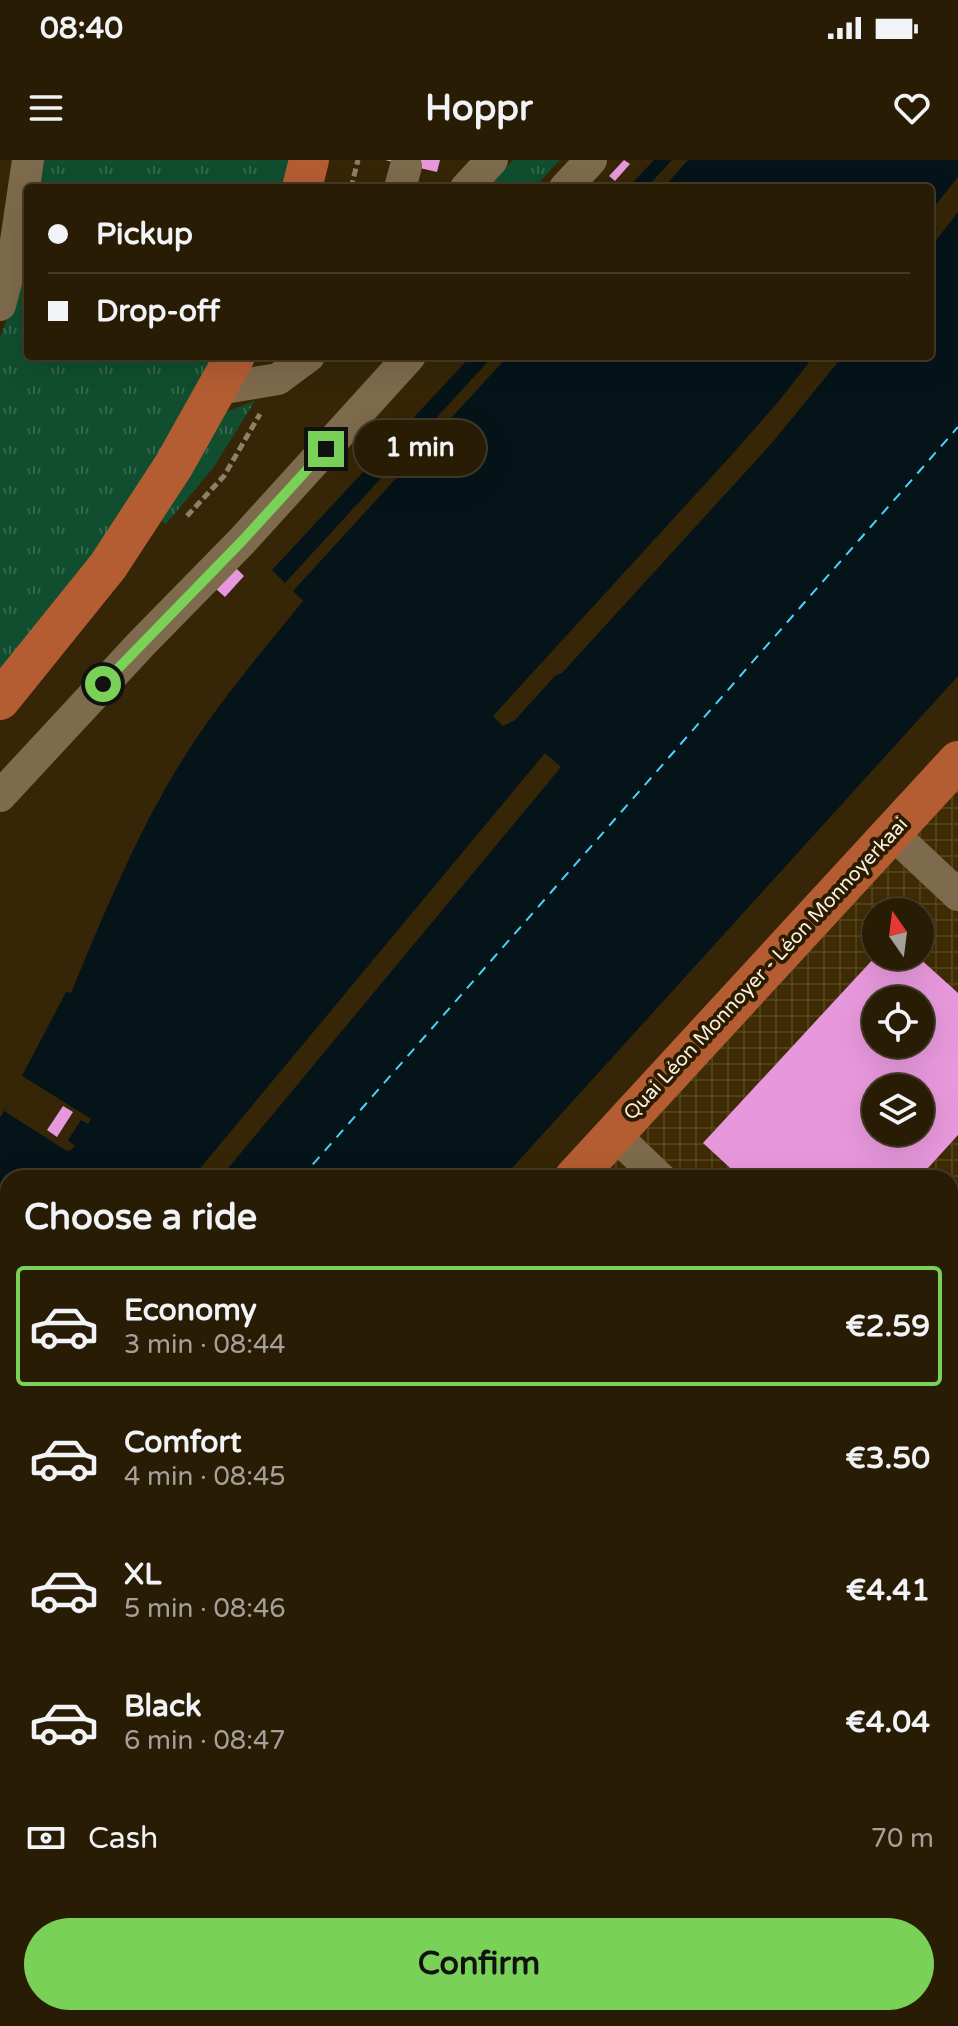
<!DOCTYPE html>
<meta charset="utf-8">
<style>
:root{--surface:#281c05;--page:#342913;--text:#f1f3f6;--muted:#a5a19a;--line:#443a27;--accent:#79d158}
body{margin:0;font-family:"Varela Round",sans-serif;background:var(--page);color:var(--text);height:100vh;display:flex;flex-direction:column;font-size:30px;white-space:nowrap}
*{box-sizing:border-box;margin:0}
p{font-size:26px;color:var(--muted)}
.icon{flex:none;width:44px;height:44px;fill:none;stroke:currentColor;stroke-width:2;stroke-linecap:round;stroke-linejoin:round}
.map{position:relative;flex:1;overflow:hidden}
.drawer{position:absolute;left:0px;top:1010px;width:958px;height:856px;display:flex;flex-direction:column;background:var(--surface);border-radius:24px 24px 0 0;box-shadow:0 8px 32px #0002,0 0 0 2px var(--line)}
.drawer>*{flex:none}
.banner{position:absolute;left:24px;top:24px;width:910px;height:176px;border-radius:8px;box-shadow:0 8px 32px #0002,0 0 0 2px var(--line);display:grid;align-content:center;height:176px;padding:0 24px;background:var(--surface)}
.needle{width:52px;rotate:346deg}
.fabs{position:absolute;left:862px;top:738px;display:grid;gap:16px}
.fabs a{display:grid;place-items:center;width:72px;height:72px;border-radius:50%;background:var(--surface);box-shadow:0 8px 32px #0002,0 0 0 2px var(--line);font-size:40px}
.end{position:absolute;width:36px;height:36px;margin:-18px;border:10px solid #79d158;background:#111;box-shadow:0 0 0 4px #111}
.from{border-radius:50%}
.bubble{position:absolute;height:56px;border-radius:28px;background:var(--surface);box-shadow:0 8px 32px #0002,0 0 0 2px var(--line);font-size:26px;font-weight:800;line-height:56px;text-align:center}
.banner b{display:flex;align-items:center;gap:28px;height:76px;font-size:30px}
.banner b+b{border-top:2px solid var(--line)}
.banner i{width:20px;height:20px;background:var(--text)}
ul{padding:0;list-style:none}
li{display:flex;align-items:center;gap:24px;height:120px;margin:0 16px 12px;padding:0 8px;border:4px solid transparent;border-radius:8px}
li div{flex:1}
li b{display:block;font-size:30px}
li em{font-style:normal;font-weight:800}
li.active{border-color:var(--accent)}
li>.icon{width:72px;height:72px;stroke-width:1.5}
h2{padding:0 24px;font-size:36px;line-height:96px}
.pay{display:flex;align-items:center;gap:20px;height:88px;padding:0 24px;font-size:30px}
.pay p{margin-inline-start:auto}
.action{display:flex;gap:16px;margin-top:auto;padding:16px 24px}
.action a{flex:1;height:92px;border-radius:48px;background:var(--accent);color:#111;font-size:32px;font-weight:800;line-height:92px;text-align:center}
.status{display:flex;justify-content:space-between;align-items:center;height:56px;padding:0 40px;background:var(--surface);direction:ltr}
.status svg{height:22px;fill:currentColor}
header{display:flex;justify-content:space-between;align-items:center;height:104px;padding:0 24px;background:var(--surface);font-size:36px;font-weight:800}
.map>svg:first-child{display:block}
.industrial{fill:url(#industrial-grid);fill-rule:evenodd}
.grass{fill:url(#grass-tufts)}
.water{fill:#041419}
.pier{fill:#362607}
.lines{fill:none;stroke-linecap:round;stroke-linejoin:round}
.ferry{stroke:#4ed1fc;stroke-width:2;stroke-dasharray:10 8;stroke-linecap:butt}
.building{fill:#e798dc;fill-rule:evenodd}
.path{stroke:#8d8067;stroke-width:5;stroke-dasharray:8 4;stroke-linecap:butt}
.minor{stroke:#7e6b4d;stroke-width:32}
.major{stroke:#b45d33;stroke-width:40}
.route{stroke:#79d158;stroke-width:10}
.labels{text-anchor:middle;dominant-baseline:central;stroke-width:8;stroke-linejoin:round;paint-order:stroke}
.street-label{font-size:20px;fill:#f9efde;stroke:#2b1c00}
</style>
<div class="status"><b>08:40</b><svg viewBox="0 0 49 12"><path d="M0 12V9h3v3zM5 12V6h3v6zM10 12V3h3v9zM15 12V0h3v12zM26 1h20v11H26zM47 4h2v5h-2z"/></svg></div>
<header><svg class="icon" aria-label="menu" viewBox="0 0 24 24"><path d="M4 6h16M4 12h16M4 18h16"/></svg>Hoppr<svg class="icon" aria-label="heart" viewBox="0 0 24 24"><path d="M12 20l-8-8c-3-5 5-10 8-4 3-6 11-1 8 4z"/></svg></header>
<div class="map">
<svg width="958" height="1866" viewBox="0 0 958 1866">
<defs>
<pattern id="industrial-grid" width="8" height="8" patternUnits="userSpaceOnUse" patternTransform="scale(2)"><rect width="8" height="8" fill="#3f2c04"/><path d="M0 4h8M4 0v8" fill="none" stroke="#52411c"/></pattern>
<pattern id="grass-tufts" width="24" height="20" patternUnits="userSpaceOnUse" patternTransform="scale(2)"><rect width="24" height="20" fill="#104e2f"/><path d="M3 7l-1-3M5 7V3M7 7l1-3M15 17l-1-3M17 17v-4M19 17l1-3" fill="none" stroke="#34684d"/></pattern>
</defs>
<rect width="100%" height="100%" fill="#362607"/>
<path class="industrial" d="M958 614V1866H0V1663L8 1654V1858H950V1018H589ZM876 752H920V796H876ZM876 840H920V884H876ZM876 928H920V972H876Z"/>
<path class="grass" d="M39 0H294L286 28H36Z
M513 0H560L534 28H488Z
M28 80V196H219L117 370 0 515V178L14 138Z
M255 241 213 308 166 364 160 360 225 252Z"/>
<path class="water" d="M654 0H958V516L503 1018H8V1564L0 1573V958L66 832 71 833C104 754 136 675 181 602 217 544 261 493 303 441L272 410 471 196H930V28H628Z"/>
<path class="pier" d="M672 0H688L663 28H646Z
M958 17V52L930 88V52Z
M493 196H508L293 431 285 423Z
M814 196H843L771 284 562 513 555 516 515 560 503 566 493 556 728 299 779 241Z
M545 593 561 607 220 1018H192Z
M21 915 91 959 88 964 81 960 68 980 75 986 71 990 67 991 4 951Z"/>
<g class="lines">
<path class="ferry" d="M301 1018 958 267
M0 1363 8 1354"/>
</g>
<path class="building" d="M385 0H440L437 12Z
M624 0 630 4 615 21 609 16Z
M236 408 244 416 225 437 216 429Z
M876 796H917L958 833V975L919 1018H741L703 983ZM876 840H920V884H876ZM876 928H920V972H876Z
M63 946 73 952 57 977 47 970Z
M958 1200V1281L950 1273V1209Z
M950 1313 958 1320V1471L950 1464Z
M950 1501 958 1509V1744L950 1752Z
M950 1801 958 1808V1866H950L942 1858H950Z
M10 1858H117L114 1866H0V1861Z
M476 1858H503L496 1866H484Z
M798 1858H863L855 1866H807Z"/>
<g class="lines">
<path class="path" d="M351 28 358 0
M187 356 224 316 260 254"/>
<path class="minor" d="M400 28 406 6
M466 28 492 0
M565 28 591 0
M0 145 15 88 28 0
M218 229 278 219 309 196
M0 636 142 483 242 381 410 196
M892 673 958 735
M614 974 660 1018
M950 1160 958 1152
M950 1479 958 1487
M331 1858 347 1866"/>
<path class="major" d="M302 28 309 0
M0 540 108 406 174 305 235 196
M574 1018 958 601
M0 1625 8 1616"/>
</g>
<g class="lines">
<path class="route" d="M103 524 242 381 326 289"/>
</g>
<g class="labels">
<g class="street-label">
<text transform="translate(766 809) rotate(-47)">Quai Léon Monnoyer - Léon Monnoyerkaai</text>
</g>
</g>
</svg>
<div class="fabs">
<a><svg class="needle" viewBox="-14 -14 28 28"><path d="M0-13l5 13h-10z" fill="#e53935"/><path d="M0 13l5-13h-10z" fill="#a5a19a"/></svg></a>
<a><svg class="icon" aria-label="locate" viewBox="0 0 24 24"><circle cx="12" cy="12" r="6"/><path d="M12 2v4M12 18v4M2 12h4M18 12h4"/></svg></a>
<a><svg class="icon" aria-label="layers" viewBox="0 0 24 24"><path d="M12 4l9 5-9 5-9-5zM3 14l9 5 9-5"/></svg></a>
</div>
<i class="end from" style="left:103px;top:524px"></i>
<i class="end" style="left:326px;top:289px"></i>
<div class="bubble" style="left:354px;top:260px;width:132px">1 min</div>
<div class="banner">
<b><i class="from"></i>Pickup</b>
<b><i></i>Drop-off</b>
</div>
<section class="drawer">
<h2>Choose a ride</h2>
<ul>
<li class="active"><svg class="icon" aria-label="car" viewBox="0 0 24 24"><path d="M5 17H2v-5l4-1 3-4h7l3 4 3 1v5h-3M9 17h6M6 11h13"/><circle cx="7" cy="17" r="2"/><circle cx="17" cy="17" r="2"/></svg><div><b>Economy</b><p>3 min · 08:44</p></div><em>€2.59</em></li>
<li><svg class="icon" aria-label="car" viewBox="0 0 24 24"><path d="M5 17H2v-5l4-1 3-4h7l3 4 3 1v5h-3M9 17h6M6 11h13"/><circle cx="7" cy="17" r="2"/><circle cx="17" cy="17" r="2"/></svg><div><b>Comfort</b><p>4 min · 08:45</p></div><em>€3.50</em></li>
<li><svg class="icon" aria-label="car" viewBox="0 0 24 24"><path d="M5 17H2v-5l4-1 3-4h7l3 4 3 1v5h-3M9 17h6M6 11h13"/><circle cx="7" cy="17" r="2"/><circle cx="17" cy="17" r="2"/></svg><div><b>XL</b><p>5 min · 08:46</p></div><em>€4.41</em></li>
<li><svg class="icon" aria-label="car" viewBox="0 0 24 24"><path d="M5 17H2v-5l4-1 3-4h7l3 4 3 1v5h-3M9 17h6M6 11h13"/><circle cx="7" cy="17" r="2"/><circle cx="17" cy="17" r="2"/></svg><div><b>Black</b><p>6 min · 08:47</p></div><em>€4.04</em></li>
</ul>
<div class="pay"><svg class="icon" aria-label="cash" viewBox="0 0 24 24"><path d="M3 7h18v10H3z"/><circle cx="12" cy="12" r="2"/></svg>Cash<p>70 m</p></div>
<div class="action"><a>Confirm</a></div>
</section>
</div>
